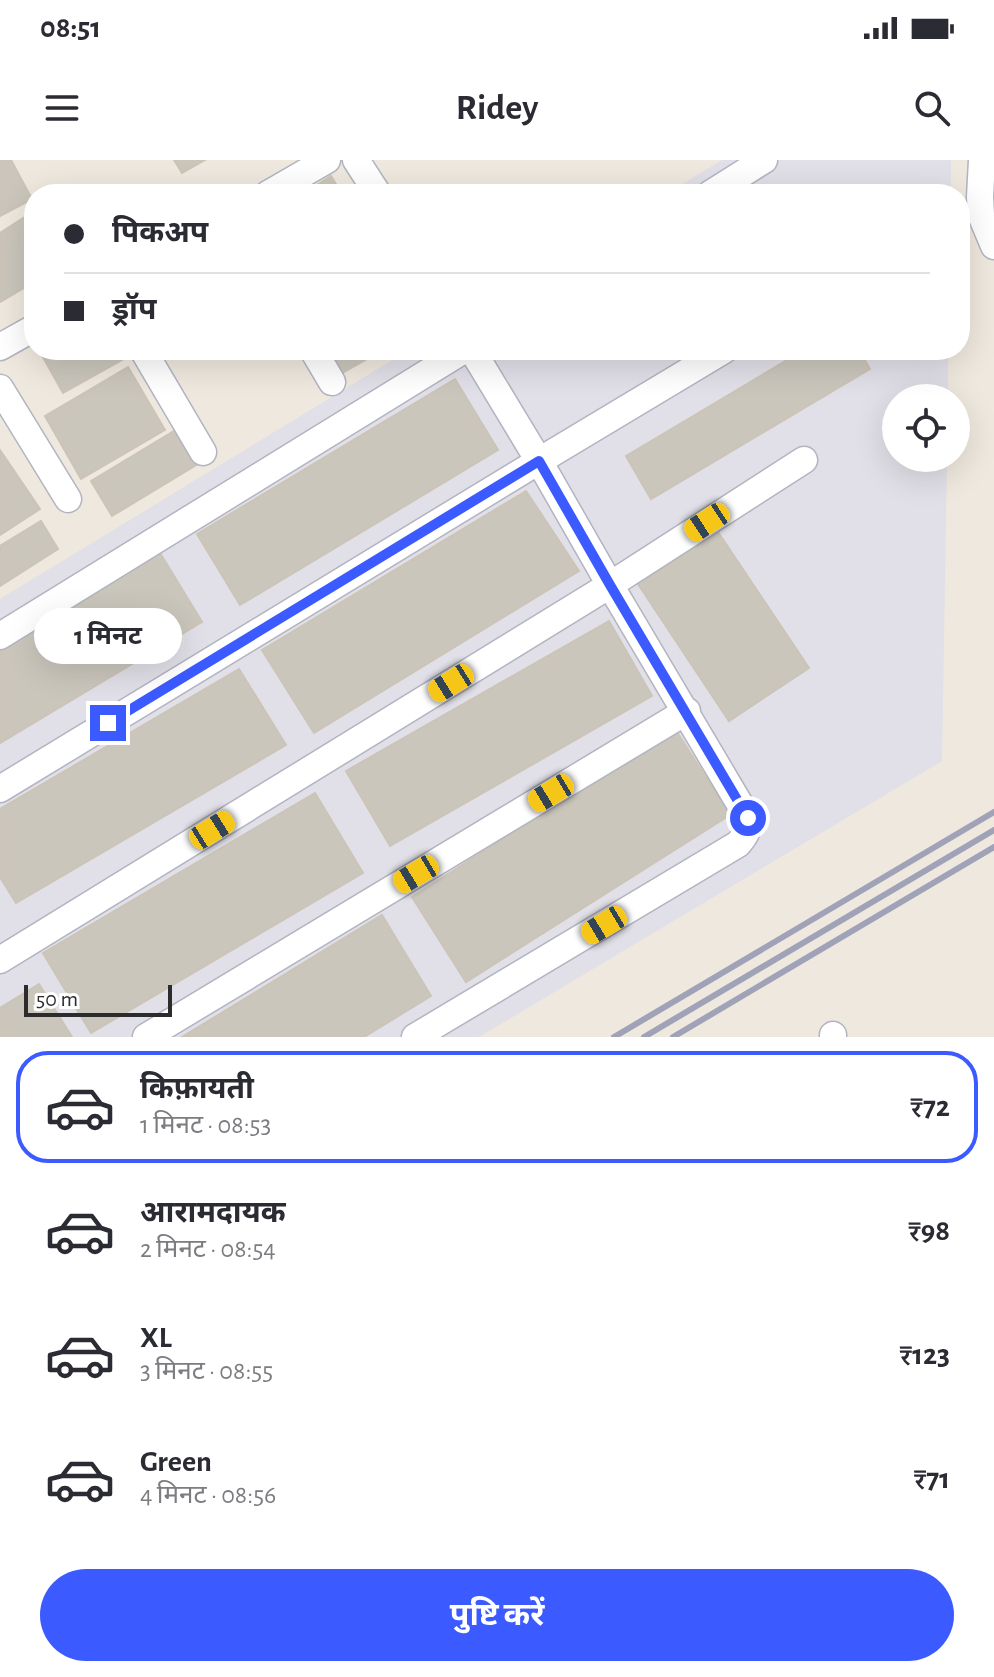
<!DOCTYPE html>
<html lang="hi">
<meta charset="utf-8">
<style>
:root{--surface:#fff;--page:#f2f2f3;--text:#2b2b33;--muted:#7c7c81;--line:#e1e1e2;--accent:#3b5aff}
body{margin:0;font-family:"Alegreya Sans","Noto Sans Devanagari",sans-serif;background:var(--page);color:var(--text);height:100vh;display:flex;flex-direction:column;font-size:30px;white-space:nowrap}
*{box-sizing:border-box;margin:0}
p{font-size:26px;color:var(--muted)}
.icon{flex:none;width:44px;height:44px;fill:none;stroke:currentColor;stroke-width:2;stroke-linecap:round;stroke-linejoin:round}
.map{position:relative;height:877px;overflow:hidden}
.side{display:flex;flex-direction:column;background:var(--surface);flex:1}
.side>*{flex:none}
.guide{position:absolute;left:24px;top:24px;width:946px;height:176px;border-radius:32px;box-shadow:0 8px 32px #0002;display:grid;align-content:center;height:176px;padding:0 40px;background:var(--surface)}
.controls{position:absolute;left:882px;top:224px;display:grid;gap:16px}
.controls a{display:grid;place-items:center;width:88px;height:88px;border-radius:50%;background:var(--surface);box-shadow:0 8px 32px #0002;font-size:40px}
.scale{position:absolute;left:24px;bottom:20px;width:148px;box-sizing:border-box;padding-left:8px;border:4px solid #2c2c2c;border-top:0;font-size:22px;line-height:28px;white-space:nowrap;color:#2c2c2c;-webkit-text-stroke:6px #fff;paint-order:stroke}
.end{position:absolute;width:36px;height:36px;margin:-18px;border:10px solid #3b5aff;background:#fff;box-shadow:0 0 0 4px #fff}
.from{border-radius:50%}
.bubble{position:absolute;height:56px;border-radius:28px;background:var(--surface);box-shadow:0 8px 32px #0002;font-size:26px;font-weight:700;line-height:56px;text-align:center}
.car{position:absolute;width:24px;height:48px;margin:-24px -12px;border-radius:10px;box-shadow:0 0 6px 2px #0007;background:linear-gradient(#f5c518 24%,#345 0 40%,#f5c518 0 76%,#345 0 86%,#f5c518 0)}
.guide b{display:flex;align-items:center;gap:28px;height:76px;font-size:30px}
.guide b+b{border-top:2px solid var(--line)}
.guide i{width:20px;height:20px;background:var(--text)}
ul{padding:14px 0 0;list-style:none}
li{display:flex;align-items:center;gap:24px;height:112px;margin:0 16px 12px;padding:0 24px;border:4px solid transparent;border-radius:32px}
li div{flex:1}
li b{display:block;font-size:30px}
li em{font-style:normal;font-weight:700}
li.active{border-color:var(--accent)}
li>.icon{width:72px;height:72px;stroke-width:1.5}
.button{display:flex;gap:16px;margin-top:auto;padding:16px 40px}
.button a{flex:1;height:92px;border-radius:48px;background:var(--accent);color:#fff;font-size:32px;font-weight:700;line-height:92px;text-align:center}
.status{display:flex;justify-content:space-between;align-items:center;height:56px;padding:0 40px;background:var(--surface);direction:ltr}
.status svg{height:22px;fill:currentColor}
header{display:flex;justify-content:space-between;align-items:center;height:104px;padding:0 40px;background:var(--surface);font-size:36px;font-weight:700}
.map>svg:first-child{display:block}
.industrial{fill:#e1dfe7}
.building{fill:#cac6bc;stroke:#cbc4b7;stroke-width:2}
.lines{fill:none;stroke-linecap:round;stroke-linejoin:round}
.minor-casing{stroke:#b2b4c1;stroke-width:29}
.minor{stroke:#fff;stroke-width:26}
.rail{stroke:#a0a2b8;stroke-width:6}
.route{stroke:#3b5aff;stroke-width:10}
</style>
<div class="status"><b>08:51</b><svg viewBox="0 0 49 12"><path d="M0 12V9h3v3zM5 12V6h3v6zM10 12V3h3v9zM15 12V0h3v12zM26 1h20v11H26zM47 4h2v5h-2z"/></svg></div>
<header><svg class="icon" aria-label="menu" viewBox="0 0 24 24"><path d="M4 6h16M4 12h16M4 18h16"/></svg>Ridey<svg class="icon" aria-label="search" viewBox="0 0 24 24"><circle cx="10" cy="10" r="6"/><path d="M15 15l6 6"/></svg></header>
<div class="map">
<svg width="994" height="877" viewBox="0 0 994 877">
<rect width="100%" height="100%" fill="#efe8de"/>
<path class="industrial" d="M722 0H951V34H666Z
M409 190H948V238H896V298H947L942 601 479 877H0V439Z"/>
<path class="building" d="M0 0H11L32 39 0 56Z
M174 0H205L182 13Z
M331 16 342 34H303Z
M25 57 34 71V122L0 142V73Z
M39 190H128L131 195 63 233Z
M322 190H383L337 216Z
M804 190H859L870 209 651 339 626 296Z
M128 207 165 270 81 319 45 256Z
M455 219 498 290 240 445 197 374Z
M182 266 203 301 112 356 91 321Z
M0 290 40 349 0 375Z
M526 331 579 411 314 573 262 490Z
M41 361 58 389 0 426V386Z
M718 372 809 508 729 561 638 424Z
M160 393 202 462 0 583V488Z
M609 461 652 536 390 686 346 611Z
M239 509 286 585 16 743 0 717V649Z
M675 569 730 655 466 822 412 737Z
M315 633 363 713 91 873 43 793Z
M382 755 431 836 364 877H182Z
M39 824 72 877H0V848Z"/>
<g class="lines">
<defs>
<path id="minor" d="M356 0 378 34
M982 0 980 37 981 55 994 86
M268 34 327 0
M710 34 764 0
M0 187 34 168
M143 190 203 292
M313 190 332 222
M472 190 539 301 724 190
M0 228 68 339
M0 476 464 190
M0 629 539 301 610 425 748 658C749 669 746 675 738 684L415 877
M0 800 610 425 804 300
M146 877 687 551
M833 877V875"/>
</defs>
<use href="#minor" class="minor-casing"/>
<use href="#minor" class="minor"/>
<path class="rail" d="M614 877 994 652
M644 877 994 670
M673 877 994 687"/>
</g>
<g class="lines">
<path class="route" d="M108 563 539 301 610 425 748 658"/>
</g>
</svg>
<div class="controls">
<a><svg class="icon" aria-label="locate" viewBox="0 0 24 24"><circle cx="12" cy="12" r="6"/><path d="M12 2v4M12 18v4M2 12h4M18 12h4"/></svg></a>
</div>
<div class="scale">50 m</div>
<i class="end from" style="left:748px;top:658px"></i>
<i class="end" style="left:108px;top:563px"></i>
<div class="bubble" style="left:34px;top:448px;width:148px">1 मिनट</div>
<i class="car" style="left:707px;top:362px;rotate:237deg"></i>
<i class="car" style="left:451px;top:523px;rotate:238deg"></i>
<i class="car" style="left:551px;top:633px;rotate:239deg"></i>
<i class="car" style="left:212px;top:670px;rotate:58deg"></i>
<i class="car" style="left:416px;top:714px;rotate:239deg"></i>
<i class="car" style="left:604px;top:765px;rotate:239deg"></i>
<div class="guide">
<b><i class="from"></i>पिकअप</b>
<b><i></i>ड्रॉप</b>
</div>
</div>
<section class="side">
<ul>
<li class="active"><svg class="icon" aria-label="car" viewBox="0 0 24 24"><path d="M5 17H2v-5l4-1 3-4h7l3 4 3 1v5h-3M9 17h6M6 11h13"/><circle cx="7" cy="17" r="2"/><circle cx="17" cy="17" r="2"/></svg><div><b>किफ़ायती</b><p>1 मिनट · 08:53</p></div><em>₹72</em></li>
<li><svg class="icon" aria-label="car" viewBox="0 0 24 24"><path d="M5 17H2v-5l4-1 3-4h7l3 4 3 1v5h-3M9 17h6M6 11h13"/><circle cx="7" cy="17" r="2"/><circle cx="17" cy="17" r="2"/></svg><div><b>आरामदायक</b><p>2 मिनट · 08:54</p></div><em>₹98</em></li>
<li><svg class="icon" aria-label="car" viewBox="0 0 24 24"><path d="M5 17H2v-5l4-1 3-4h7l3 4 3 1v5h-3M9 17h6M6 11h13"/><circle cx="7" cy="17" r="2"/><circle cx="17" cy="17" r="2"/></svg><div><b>XL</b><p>3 मिनट · 08:55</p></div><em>₹123</em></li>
<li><svg class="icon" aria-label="car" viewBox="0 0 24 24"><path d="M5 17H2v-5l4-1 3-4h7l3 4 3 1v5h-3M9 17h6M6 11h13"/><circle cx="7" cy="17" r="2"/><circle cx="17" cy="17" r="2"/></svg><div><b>Green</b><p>4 मिनट · 08:56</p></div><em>₹71</em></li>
</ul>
<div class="button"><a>पुष्टि करें</a></div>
</section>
